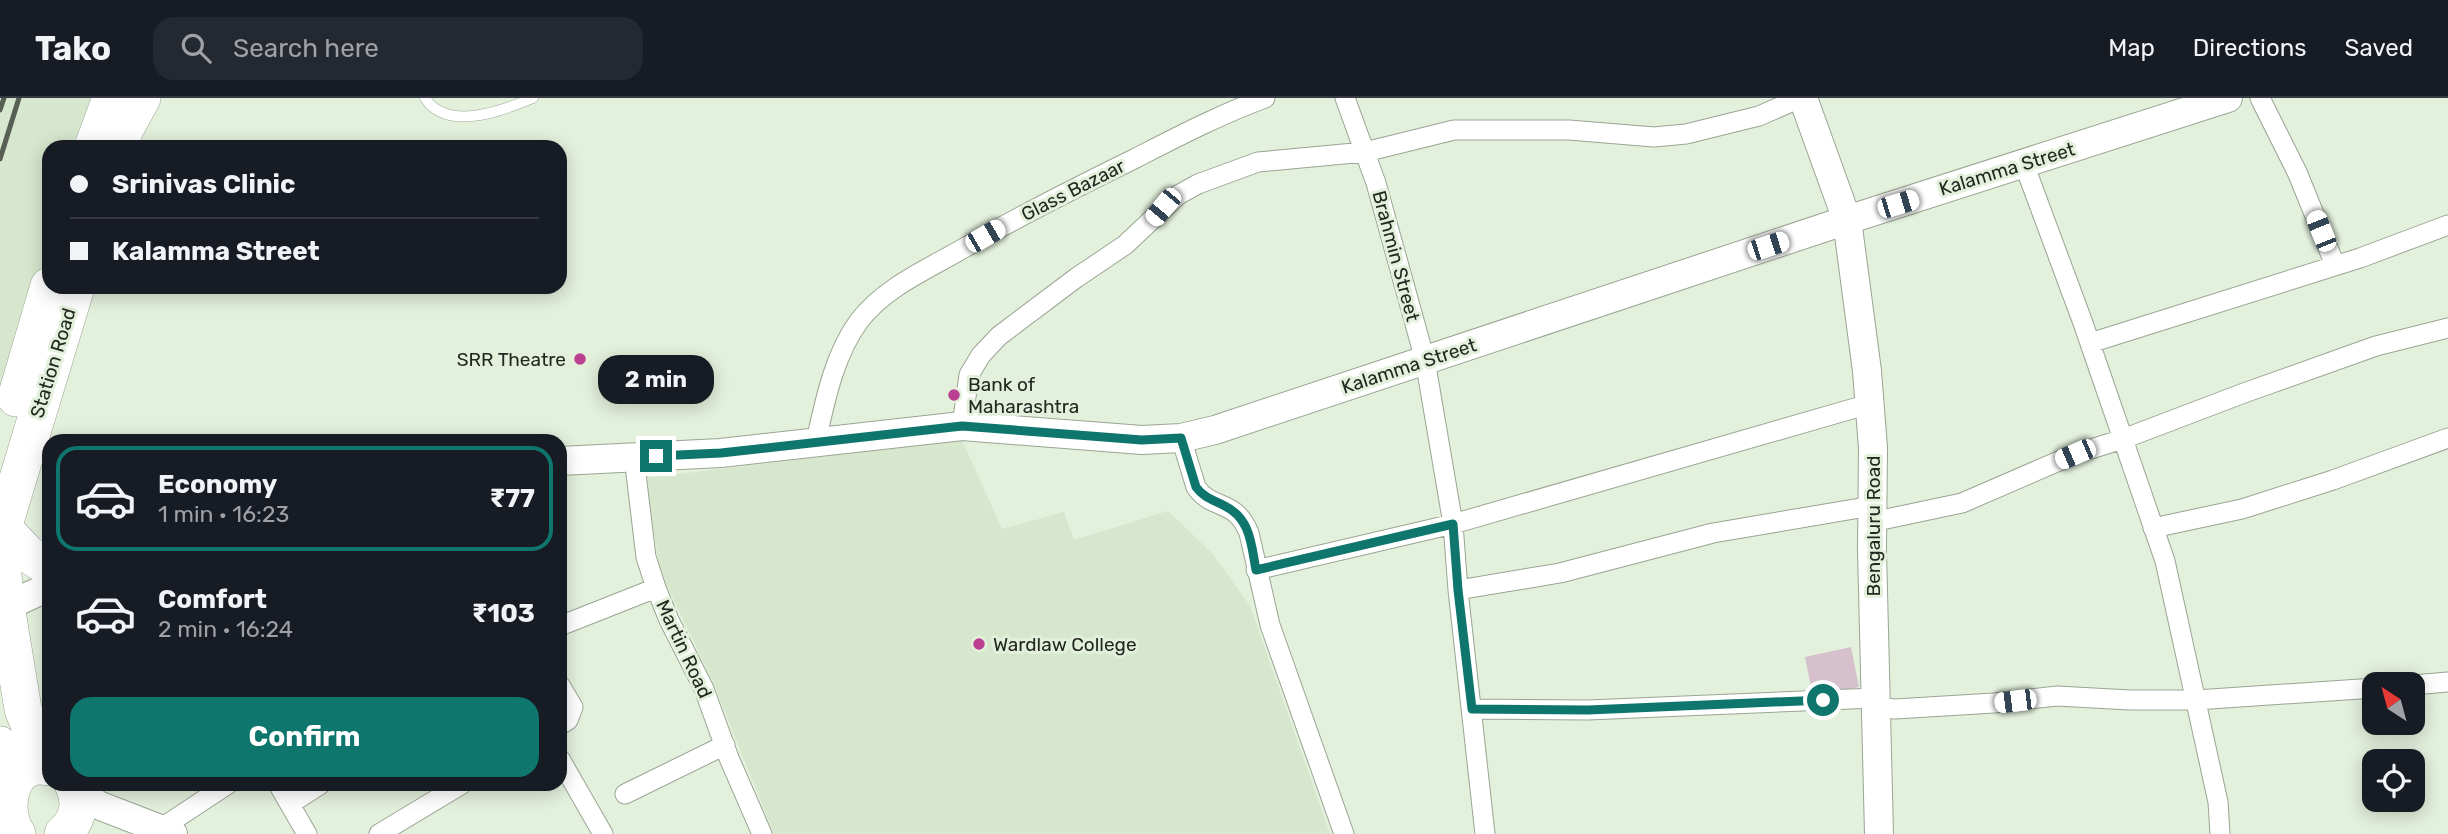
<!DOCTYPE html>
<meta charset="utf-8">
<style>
:root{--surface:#171b24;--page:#242831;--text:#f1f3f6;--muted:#9ea1a6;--line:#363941;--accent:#0f766e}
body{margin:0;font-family:Rubik,sans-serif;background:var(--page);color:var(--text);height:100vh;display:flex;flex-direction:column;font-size:26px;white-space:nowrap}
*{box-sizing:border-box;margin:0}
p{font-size:23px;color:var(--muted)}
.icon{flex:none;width:38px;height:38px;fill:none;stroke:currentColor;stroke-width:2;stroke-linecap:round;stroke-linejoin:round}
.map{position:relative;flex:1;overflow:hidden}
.drawer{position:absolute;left:42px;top:336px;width:525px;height:357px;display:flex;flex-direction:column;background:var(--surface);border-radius:21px;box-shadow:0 4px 18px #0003}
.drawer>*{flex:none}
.guide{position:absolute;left:42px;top:42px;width:525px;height:154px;border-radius:21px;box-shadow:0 4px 18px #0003;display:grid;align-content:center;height:154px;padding:0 28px;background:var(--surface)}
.needle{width:46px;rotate:324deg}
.tools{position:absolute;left:2362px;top:574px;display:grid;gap:14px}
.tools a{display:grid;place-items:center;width:63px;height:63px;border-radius:14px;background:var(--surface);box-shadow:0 4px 18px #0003;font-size:35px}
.end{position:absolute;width:32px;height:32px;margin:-16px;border:9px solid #0f766e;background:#fff;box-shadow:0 0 0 4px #fff}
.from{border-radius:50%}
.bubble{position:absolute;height:49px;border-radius:21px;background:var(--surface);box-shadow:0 4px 18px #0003;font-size:23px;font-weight:700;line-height:49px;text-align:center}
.car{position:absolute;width:21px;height:42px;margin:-21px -10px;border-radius:9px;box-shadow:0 0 5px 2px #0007;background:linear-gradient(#fff 24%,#345 0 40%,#fff 0 76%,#345 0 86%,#fff 0)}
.guide b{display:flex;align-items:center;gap:24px;height:66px;font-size:26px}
.guide b+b{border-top:2px solid var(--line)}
.guide i{width:18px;height:18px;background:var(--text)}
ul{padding:12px 0 0;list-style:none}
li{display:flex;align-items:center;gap:21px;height:105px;margin:0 14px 10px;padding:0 14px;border:4px solid transparent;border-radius:21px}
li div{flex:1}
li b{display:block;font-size:26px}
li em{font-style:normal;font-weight:700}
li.on{border-color:var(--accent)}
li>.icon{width:63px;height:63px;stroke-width:1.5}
.cta{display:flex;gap:14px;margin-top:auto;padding:14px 28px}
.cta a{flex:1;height:80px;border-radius:21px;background:var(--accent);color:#fff;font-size:28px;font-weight:700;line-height:80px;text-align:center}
header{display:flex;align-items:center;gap:42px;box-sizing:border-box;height:98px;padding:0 35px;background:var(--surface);border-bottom:2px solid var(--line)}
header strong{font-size:33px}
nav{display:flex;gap:38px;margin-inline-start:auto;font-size:24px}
.search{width:490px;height:63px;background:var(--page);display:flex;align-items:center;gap:18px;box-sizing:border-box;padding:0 24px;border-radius:21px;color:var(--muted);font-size:26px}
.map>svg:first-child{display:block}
.built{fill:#d6e7cd}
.building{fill:#d6c0cb}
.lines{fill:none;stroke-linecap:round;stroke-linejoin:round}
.lane-casing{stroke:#99a593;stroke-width:11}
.street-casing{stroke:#99a593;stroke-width:21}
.secondary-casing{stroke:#99a593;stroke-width:30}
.highway-casing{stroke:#99a593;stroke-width:38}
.lane{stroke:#fff;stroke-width:10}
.street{stroke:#fff;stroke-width:19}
.secondary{stroke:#fff;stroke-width:28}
.highway{stroke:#fff;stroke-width:37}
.rail{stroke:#575e53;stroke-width:5}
.route{stroke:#0f766e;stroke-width:9}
.poi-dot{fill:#bc4092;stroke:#e3f0dc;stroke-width:2.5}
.labels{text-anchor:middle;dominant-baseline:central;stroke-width:6;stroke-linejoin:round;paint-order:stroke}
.street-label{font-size:19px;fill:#232820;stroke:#e3f0dc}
.poi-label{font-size:19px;fill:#232820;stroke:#e3f0dc;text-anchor:start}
</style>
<header>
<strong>Tako</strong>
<div class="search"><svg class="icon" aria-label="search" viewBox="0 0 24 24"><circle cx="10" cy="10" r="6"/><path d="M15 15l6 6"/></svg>Search here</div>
<nav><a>Map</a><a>Directions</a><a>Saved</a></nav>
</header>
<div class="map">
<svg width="2448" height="736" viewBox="0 0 2448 736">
<rect width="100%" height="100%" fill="#e3f0dc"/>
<path class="built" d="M0 0H101L85 49H49V160L0 312Z
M962 342 1002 431 1064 414 1074 442 1168 413 1212 455 1250 508 1330 736H774L713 584 660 473 645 380Z"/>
<path class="building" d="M1851 549 1859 589 1813 599 1805 559Z"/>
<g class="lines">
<defs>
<path id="lane" d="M425 0C447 34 502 13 533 0"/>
<path id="street" d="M1345 0 1376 85 1425 262 1453 426 1458 492 1485 736
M2260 0 2297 74 2335 167
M2024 66 2083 225 2165 463 2218 704 2220 736
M2090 245 2360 160 2448 127
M962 328 969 277 981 257 999 238 1076 180 1125 147 1178 97 1198 86 1258 64 1365 54 1454 32H1569L1654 39 1686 36 1759 18 1800 0
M1181 340 1196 389C1212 413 1235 400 1249 435L1270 527 1344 736
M816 343C825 303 834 257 859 223 885 189 928 171 964 150 1019 118 1077 89 1134 61 1177 39 1219 17 1265 0
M634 359 646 459 656 490 669 522 704 591 729 660 762 736
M1872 424 1962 405 2075 356 2123 341 2244 295 2376 248 2448 230
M2153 430 2242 411 2333 382 2448 340
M1256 472 1453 426 1869 306
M1458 492 1560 475 1713 435 1872 408
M560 528 656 490
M560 587 573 609 568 622 560 627
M2413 587 2448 584
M1875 609 1895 611 1994 605 2057 598 2130 602H2196L2375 590
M1472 611 1588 612 1875 600
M560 661 603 736
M278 686 307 736
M625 696 725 647
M290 706 321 686
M160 731 228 686
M379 736 462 686"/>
<path id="secondary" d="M1803 0 1847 122 1867 273 1873 350 1872 452 1879 736
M560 363 721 355 962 328 1142 342 1181 340 1215 332 1847 122 2228 0
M0 511 49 489
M75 689 98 707 173 736"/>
<path id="highway" d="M93 49 111 0
M120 49 124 33 142 0
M16 300 49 188
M3 430 28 456 49 470
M0 647 11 680
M45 667 23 611 6 508 2 467 3 430 76 189
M17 736C0 711 10 660 49 669
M63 736C78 723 82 704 73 686"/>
</defs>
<use href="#lane" class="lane-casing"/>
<use href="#street" class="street-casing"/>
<use href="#secondary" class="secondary-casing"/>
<use href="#highway" class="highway-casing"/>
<use href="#lane" class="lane"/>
<use href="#street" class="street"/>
<use href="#secondary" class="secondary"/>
<use href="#highway" class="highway"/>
<path class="rail" d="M0 12 4 0
M0 61 19 0"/>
</g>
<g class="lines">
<path class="route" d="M656 358 721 355 962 328 1142 342 1181 340 1196 389C1203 399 1213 402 1223 407 1251 420 1251 446 1256 472L1453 426 1458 492 1472 611 1588 612 1823 602"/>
</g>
<g class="poi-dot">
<circle cx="580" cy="261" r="7"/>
<circle cx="954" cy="297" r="7"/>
<circle cx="979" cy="546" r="7"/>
</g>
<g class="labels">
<g class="street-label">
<text transform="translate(2007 71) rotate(-17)">Kalamma Street</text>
<text transform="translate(1073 92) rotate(-27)">Glass Bazaar</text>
<text transform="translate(1396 158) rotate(75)">Brahmin Street</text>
<text transform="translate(53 265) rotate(-73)">Station Road</text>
<text transform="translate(1409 268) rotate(-18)">Kalamma Street</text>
<text transform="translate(1873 428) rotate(-90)">Bengaluru Road</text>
<text transform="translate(684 551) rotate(65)">Martin Road</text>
</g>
<g class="poi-label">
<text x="566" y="261" text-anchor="end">SRR Theatre</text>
<text x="968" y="286">Bank of<tspan x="968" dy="22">Maharashtra</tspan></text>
<text x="993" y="546">Wardlaw College</text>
</g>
</g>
</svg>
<div class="tools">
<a><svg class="needle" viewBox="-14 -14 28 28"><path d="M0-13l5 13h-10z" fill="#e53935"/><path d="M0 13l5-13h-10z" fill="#9ea1a6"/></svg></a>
<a><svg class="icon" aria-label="locate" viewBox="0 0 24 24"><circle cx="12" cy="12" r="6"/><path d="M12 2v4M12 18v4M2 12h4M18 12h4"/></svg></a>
</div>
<i class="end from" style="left:1823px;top:602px"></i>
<i class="end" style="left:656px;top:358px"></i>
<div class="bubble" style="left:598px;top:257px;width:116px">2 min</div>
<i class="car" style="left:1898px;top:106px;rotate:73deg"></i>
<i class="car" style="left:1163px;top:109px;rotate:220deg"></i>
<i class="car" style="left:2321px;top:133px;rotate:338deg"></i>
<i class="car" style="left:985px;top:138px;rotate:60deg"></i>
<i class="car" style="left:1768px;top:148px;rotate:72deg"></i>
<i class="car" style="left:2075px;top:356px;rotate:247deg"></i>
<i class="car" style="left:2015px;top:603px;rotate:263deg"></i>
<div class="guide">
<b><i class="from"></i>Srinivas Clinic</b>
<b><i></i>Kalamma Street</b>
</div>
<section class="drawer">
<ul>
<li class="on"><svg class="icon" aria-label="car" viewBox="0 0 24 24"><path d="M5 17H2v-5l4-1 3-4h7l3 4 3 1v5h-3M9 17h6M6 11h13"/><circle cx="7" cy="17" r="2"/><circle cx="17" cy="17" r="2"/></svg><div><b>Economy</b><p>1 min · 16:23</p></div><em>₹77</em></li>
<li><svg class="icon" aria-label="car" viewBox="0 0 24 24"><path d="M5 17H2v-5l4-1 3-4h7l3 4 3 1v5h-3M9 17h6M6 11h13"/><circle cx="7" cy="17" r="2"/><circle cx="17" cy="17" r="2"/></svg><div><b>Comfort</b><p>2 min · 16:24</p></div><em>₹103</em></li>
</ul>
<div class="cta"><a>Confirm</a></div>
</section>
</div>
